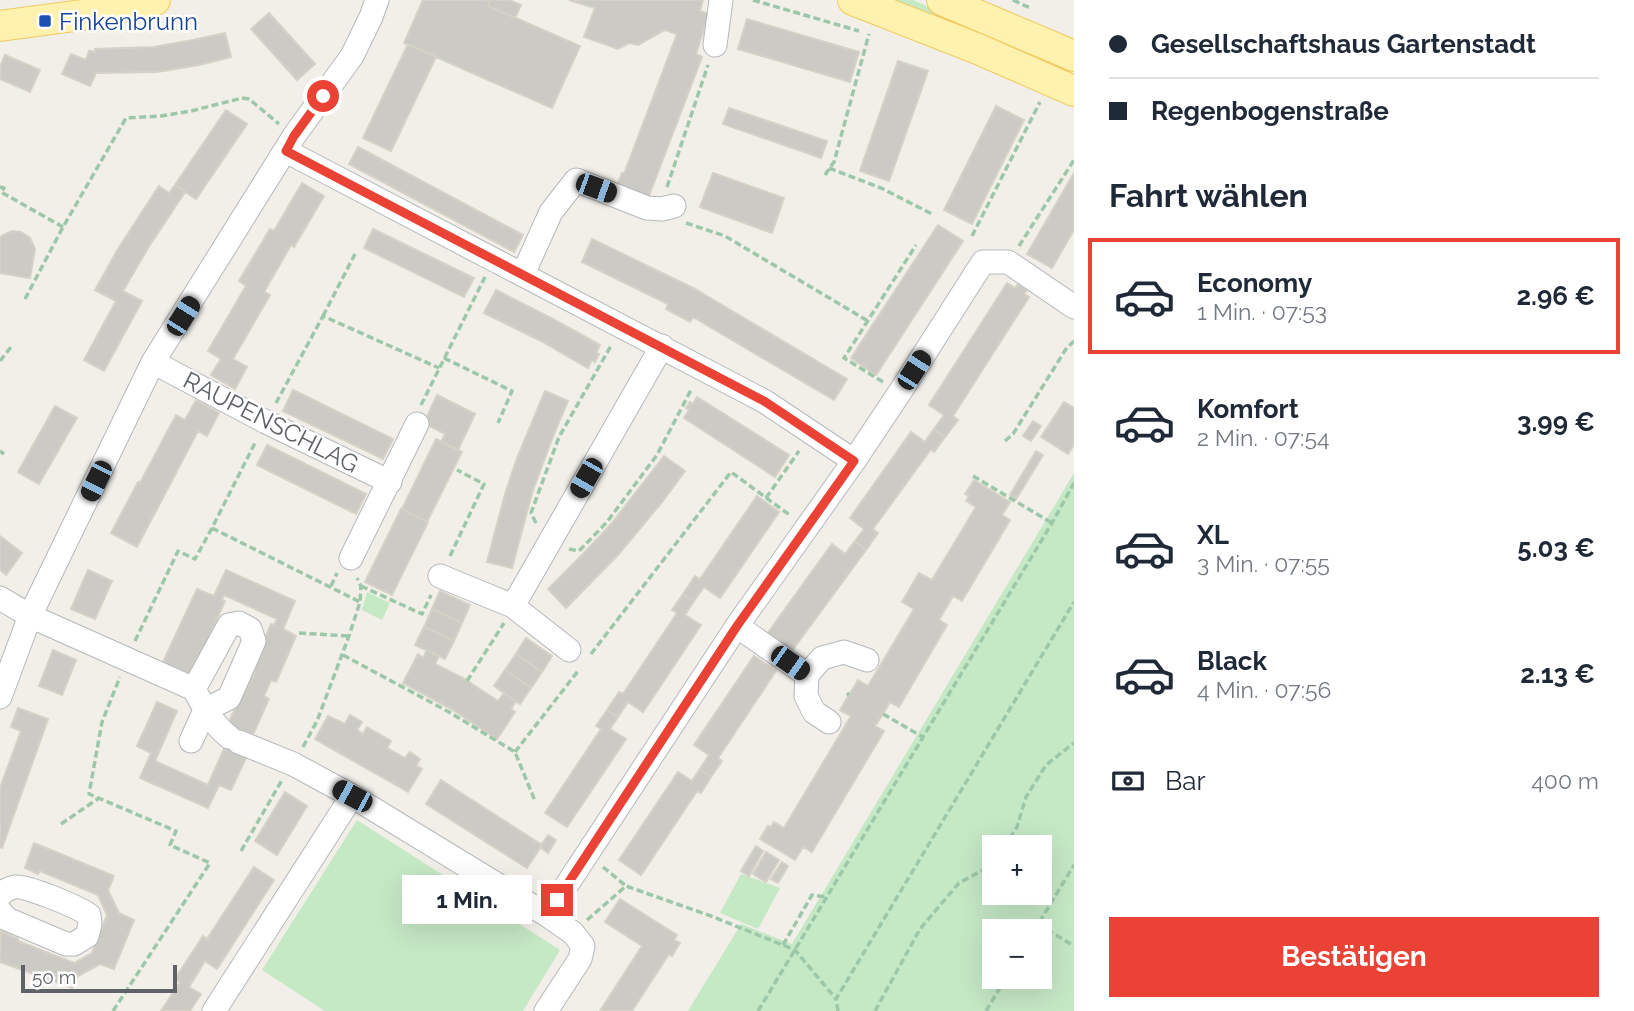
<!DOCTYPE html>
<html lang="de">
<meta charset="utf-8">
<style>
:root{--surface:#fff;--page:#f2f2f3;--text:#1f2937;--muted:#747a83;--line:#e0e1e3;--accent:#ea4335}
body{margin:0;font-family:Raleway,sans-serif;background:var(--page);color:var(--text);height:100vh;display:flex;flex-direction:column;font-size:26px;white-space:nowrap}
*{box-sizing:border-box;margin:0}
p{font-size:23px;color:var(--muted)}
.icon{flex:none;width:38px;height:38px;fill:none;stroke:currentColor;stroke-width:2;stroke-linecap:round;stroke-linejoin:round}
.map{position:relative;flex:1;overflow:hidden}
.drawer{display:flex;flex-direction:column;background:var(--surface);width:560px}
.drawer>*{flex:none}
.hud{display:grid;align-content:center;height:154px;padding:0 35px;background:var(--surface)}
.fabs{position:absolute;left:982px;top:835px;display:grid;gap:14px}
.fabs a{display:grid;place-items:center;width:70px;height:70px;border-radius:0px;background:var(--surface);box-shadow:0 7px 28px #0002;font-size:35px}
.scale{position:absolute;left:21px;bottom:18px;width:156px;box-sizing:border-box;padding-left:7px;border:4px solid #5f6368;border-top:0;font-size:19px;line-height:24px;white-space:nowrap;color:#5f6368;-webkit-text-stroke:5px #fff;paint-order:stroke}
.end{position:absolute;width:32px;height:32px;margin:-16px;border:9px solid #ea4335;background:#fff;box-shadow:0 0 0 4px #fff}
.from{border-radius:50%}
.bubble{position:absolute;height:49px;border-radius:0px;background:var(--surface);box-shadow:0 7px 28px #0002;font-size:23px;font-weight:700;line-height:49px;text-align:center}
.car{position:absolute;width:21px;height:42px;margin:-21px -10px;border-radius:9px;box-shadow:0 0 5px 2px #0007;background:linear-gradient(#222 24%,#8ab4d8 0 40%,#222 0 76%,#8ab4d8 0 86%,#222 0)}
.hud b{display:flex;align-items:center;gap:24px;height:66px;font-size:26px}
.hud b+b{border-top:2px solid var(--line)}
.hud i{width:18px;height:18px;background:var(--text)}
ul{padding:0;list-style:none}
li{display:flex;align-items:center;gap:21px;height:116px;margin:0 14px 10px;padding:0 21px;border:4px solid transparent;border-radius:0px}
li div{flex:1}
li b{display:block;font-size:26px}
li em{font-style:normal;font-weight:700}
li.active{border-color:var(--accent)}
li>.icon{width:63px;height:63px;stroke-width:1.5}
h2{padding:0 35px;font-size:32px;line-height:84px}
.pay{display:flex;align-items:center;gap:18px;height:77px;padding:0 35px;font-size:26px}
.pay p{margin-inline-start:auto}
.primary-button{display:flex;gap:14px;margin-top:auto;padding:14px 35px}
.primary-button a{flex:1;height:80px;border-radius:0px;background:var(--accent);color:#fff;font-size:28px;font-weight:700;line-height:80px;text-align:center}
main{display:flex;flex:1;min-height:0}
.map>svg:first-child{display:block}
.green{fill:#c5e8c5;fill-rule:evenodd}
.building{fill:#cccac5;stroke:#d6d1c6;stroke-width:2}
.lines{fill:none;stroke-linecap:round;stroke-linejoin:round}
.minor-casing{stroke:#b5b8bc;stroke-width:25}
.major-casing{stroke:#f2c960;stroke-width:32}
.path{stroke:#9cc7a9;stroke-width:3.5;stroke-dasharray:7 3.5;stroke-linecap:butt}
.minor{stroke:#fff;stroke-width:23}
.major{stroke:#fff2af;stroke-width:30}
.route{stroke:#ea4335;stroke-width:9}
.transit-dot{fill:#1a4fb4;stroke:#fff;stroke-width:2.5}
.labels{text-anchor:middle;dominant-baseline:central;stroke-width:5;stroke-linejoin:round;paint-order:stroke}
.transit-label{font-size:24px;fill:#164399;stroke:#fff;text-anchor:start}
.street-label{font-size:24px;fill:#5f6368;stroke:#fff}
</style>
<main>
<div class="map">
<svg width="1074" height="1011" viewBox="0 0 1074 1011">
<rect width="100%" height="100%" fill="#f1efe8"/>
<path class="green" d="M891 0H913L1053 60 1049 68Z
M1074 473V1011H688L741 924 792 944ZM994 847H1040V892H994ZM994 931H1040V976H994Z
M367 592 390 603 382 620 362 610Z
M357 820 560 950 523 1011H325L262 970Z
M741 874 780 888 758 929 720 913Z"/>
<path class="building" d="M423 0H490L488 6 580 46 552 108 404 43Z
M490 0H509L521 5 515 18 488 6Z
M569 0H703L700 11 709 14 696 54 702 57 647 201 616 189 622 173 624 174 677 34 665 30 638 45 629 43 618 49 584 37 595 8Z
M269 13 315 64 297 80 251 29Z
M747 19 859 52 850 82 738 49Z
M225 33 231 57 199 65 157 72 96 73 90 86 62 74 71 54 86 60 89 51 95 52V49L154 47 193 40Z
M408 44 436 57 391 151 363 138Z
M5 55 40 70 30 92 0 79V67Z
M898 61 928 71 889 181 860 171Z
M996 106 1024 120 972 224 944 210Z
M729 108 827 141 821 158 723 124Z
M226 110 247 124 196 199 175 185Z
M358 147 523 235 514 252 349 164Z
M713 173 784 198 772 233 700 207Z
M1074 173V230L1052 268 1027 254Z
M302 183 324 196 294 247 291 245 264 292 270 295 233 359 247 367 235 389 211 375 221 359 208 351 246 286 239 281 270 229 274 231Z
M175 185 185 192 148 248 123 291 142 301 104 371 84 360 116 301 95 290 118 249 159 186 169 193Z
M938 225 963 241 876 375 851 358Z
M373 229 474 278 464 297 364 248Z
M12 231 21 232 30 238 35 249 30 278 0 273V238L3 235Z
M592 239 693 288 847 379 834 400 693 317 690 322 683 318 666 309 668 304 582 262Z
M1007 283 1015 288 1018 284 1027 290 1024 294 1029 297 953 416 958 420 945 437 934 429 944 415 929 405Z
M496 290 553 319 600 345 596 353 599 354 595 362 592 360 588 368 541 341 484 313Z
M293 390 393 439 383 459 283 411Z
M545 391 568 401 554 434 533 490 512 568 487 562 505 494 517 458Z
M437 395 475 414 458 450 441 442 445 434 424 423Z
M697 397 789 455 775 477 684 418 689 410 686 408 690 402 693 404Z
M196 400 219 413 207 436 198 431 137 547 111 533 138 482 140 483 176 415 185 420Z
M1064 402 1074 408V445L1068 454 1041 437Z
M55 406 77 418 39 484 18 472Z
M1033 421 1041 426 1031 441 1023 436Z
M934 429 945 437 934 452 931 449 873 529 878 533 866 550 855 541 864 529 850 518 911 432 925 442Z
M436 439 462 452 427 522 402 509Z
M267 445 366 494 356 514 257 465Z
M1036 451 1043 455 1016 499 1010 495Z
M664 456 685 471 663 501 618 555 566 608 548 589 583 554 612 523Z
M974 480 1010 502 1002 515 1010 520 962 601 953 596 939 620 947 625 899 707 890 702 883 714 875 726 884 731 812 852 803 847 795 860 760 839 768 826 771 827 774 822 784 828 851 716 840 710 858 680 868 686 914 609 902 602 919 573 932 580 958 537 976 507 966 501 969 496 965 494Z
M757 496 779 512 720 598 704 587 694 601 683 594 695 576 700 579Z
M401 509 428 522 392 595 365 582Z
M0 536 22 553 6 575 0 570Z
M855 541 866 550 791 652 767 634 832 544 845 554Z
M88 570 112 581 95 619 71 609Z
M226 570 295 601 283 629 296 636 276 682 271 680 264 696 269 699 252 737 227 726 245 687 247 688 255 672 251 670 271 624 274 625 277 619 224 595 222 600 225 601 192 675 163 662 197 589 214 596Z
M440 591 470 605 462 623 432 609Z
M683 594 694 601 685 615 701 625 643 712 628 702 618 717 607 710 619 692 623 694 677 613 672 610Z
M432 609 462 623 454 641 424 627Z
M424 627 454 641 445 659 415 645Z
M526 638 552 656 542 672 516 654Z
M53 650 76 660 62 695 39 686Z
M427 650 439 656 435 664 463 678 498 701 504 693 516 701 511 709 515 712 497 739 453 710 403 683 418 654 423 658Z
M516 654 542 672 531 688 505 670Z
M754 656 776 671 718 758 722 761 711 777 700 769 709 755 694 745Z
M505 670 531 688 520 704 494 686Z
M157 702 177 711 155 761 208 785 233 728 243 733 247 756 231 790 219 785 208 808 140 778 151 753 137 746Z
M18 708 48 719 2 848 0 847V788L21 731 11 727Z
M607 710 618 717 610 729 626 739 567 827 545 813 601 729 596 726Z
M350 715 362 722 357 730 363 734 367 727 391 741 387 748 405 758 410 752 420 759 416 766 422 769 408 792 315 739 328 716 345 724Z
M700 769 711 777 701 793 697 791 641 875 619 860 678 772 692 781Z
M441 780 542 845 527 868 426 804Z
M285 792 307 806 277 855 255 841Z
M548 835 556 840 548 853 540 847Z
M34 843 114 876 108 890 119 913 134 920 114 969 100 964 78 976 72 988 0 962 1 931 18 939V941L74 963 92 953 107 915 98 895 40 871 38 874 25 868Z
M756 846 763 851 749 876 741 871Z
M766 852 779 860 766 882 753 874Z
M782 862 788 866 778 883 771 879Z
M254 867 274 880 217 969 205 961 189 987 201 994 190 1011H161L180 982 175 979 203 936 207 939Z
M620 899 677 935 674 940 680 943 672 956 669 954 632 1011H600L642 946 605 922Z"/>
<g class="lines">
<defs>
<path id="minor" d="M715 45 721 0
M286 151 764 401 854 461
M523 274 551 212 576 180 647 208 662 209 674 206
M153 362 266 422 390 482
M351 558 417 424
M440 576 513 606 569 650
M0 598 30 616 194 689C204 708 213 724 229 737
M513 606 662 346
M737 626 807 675
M0 697 30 616 153 362 294 136 352 56 371 17 377 0
M829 722 814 712 806 696 807 675 822 658 844 652 867 660
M191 741 205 710 229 698 254 641 250 629 239 623 229 625 194 689
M239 742 293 764 352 796 547 915
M0 895C4 891 9 888 15 887 26 885 78 907 89 915L90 924 87 936 74 944H66L7 919 0 911
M214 1011 352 796
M546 1011 580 959 583 946 573 933 547 915 737 626 854 461 900 392 983 262H1008L1074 307"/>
<path id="major" d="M853 0 978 49 1074 91
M942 0 1074 56
M0 26 90 14 155 0"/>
</defs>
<use href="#minor" class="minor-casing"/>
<use href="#major" class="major-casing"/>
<path class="path" d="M753 0 859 31
M1013 0 1030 8
M829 168 881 188 934 215
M825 175 834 162 869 34
M0 187 4 188 1 192 63 227
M667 187 708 65
M686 223 725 236 868 321
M972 236 1040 102
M1019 246 1074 160
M25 299 63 227 126 118 161 116 191 111 242 98 249 99 279 124
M323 316 355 254
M444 358 512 391 498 423
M0 361 11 347
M883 382 844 358 916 245
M276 403 323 316 439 368
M421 405 485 277
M1005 441 1013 434 1066 349 1074 341
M0 451 4 454
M973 476 1052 523
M766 498 799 451
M536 523 531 513 559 437 612 344
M212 528 360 602
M569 549 579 551 607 522 657 455 692 388
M450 556 484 484 457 470
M331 586 337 573
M361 586 422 614 431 595
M299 633 349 636
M135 641 178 551 195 559 212 528 256 441
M591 654 731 472 791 516
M343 655 449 712 515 752 535 801
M467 681 504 623
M847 693 849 695
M883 714 923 737
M303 747 317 721 349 636 360 602 361 586 357 578
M515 752 578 671
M61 824 99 798
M1004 847 1017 827 1026 797 1046 765 1074 743
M241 851 282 780
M603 867 626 886
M587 920 626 886 711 916 795 950 836 999
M1038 924 1074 946
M1034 931 1074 865
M783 945 812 895 827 897
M113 1011 210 863 170 845 176 831 89 794 102 722 120 677
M758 1011 1052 523 1074 483
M838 1011 836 999 1074 602
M875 1011 920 929 959 883 992 865 994 862
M986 1011 1007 976"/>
<use href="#minor" class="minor"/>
<use href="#major" class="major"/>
</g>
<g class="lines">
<path class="route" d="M323 96 294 136 286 151 764 401 854 461 737 626 557 900"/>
</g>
<rect class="transit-dot" x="38" y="14" width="14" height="14" rx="3.5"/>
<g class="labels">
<g class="transit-label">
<text x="59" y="21">Finkenbrunn</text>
</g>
<g class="street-label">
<text transform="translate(271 422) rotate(27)">RAUPENSCHLAG</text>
</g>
</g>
</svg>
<div class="fabs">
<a>+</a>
<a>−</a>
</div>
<div class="scale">50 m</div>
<i class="end from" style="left:323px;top:96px"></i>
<i class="end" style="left:557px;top:900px"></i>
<div class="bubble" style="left:402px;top:875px;width:130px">1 Min.</div>
<i class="car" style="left:596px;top:188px;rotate:110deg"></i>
<i class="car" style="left:183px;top:316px;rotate:32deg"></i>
<i class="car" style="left:914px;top:370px;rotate:33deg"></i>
<i class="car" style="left:586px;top:478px;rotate:210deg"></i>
<i class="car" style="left:96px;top:481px;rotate:206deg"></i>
<i class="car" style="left:790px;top:663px;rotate:125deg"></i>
<i class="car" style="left:352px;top:796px;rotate:298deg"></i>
</div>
<section class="drawer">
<div class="hud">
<b><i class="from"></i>Gesellschaftshaus Gartenstadt</b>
<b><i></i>Regenbogenstraße</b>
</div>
<h2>Fahrt wählen</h2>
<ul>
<li class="active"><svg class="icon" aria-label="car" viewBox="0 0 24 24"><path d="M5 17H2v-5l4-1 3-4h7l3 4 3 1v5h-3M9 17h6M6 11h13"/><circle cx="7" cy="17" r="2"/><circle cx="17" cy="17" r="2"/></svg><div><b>Economy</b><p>1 Min. · 07:53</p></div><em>2.96 €</em></li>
<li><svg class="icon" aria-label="car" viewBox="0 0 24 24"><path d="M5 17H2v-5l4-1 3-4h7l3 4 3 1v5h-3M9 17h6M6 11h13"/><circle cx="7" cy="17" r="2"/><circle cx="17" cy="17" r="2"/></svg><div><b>Komfort</b><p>2 Min. · 07:54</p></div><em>3.99 €</em></li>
<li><svg class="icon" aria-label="car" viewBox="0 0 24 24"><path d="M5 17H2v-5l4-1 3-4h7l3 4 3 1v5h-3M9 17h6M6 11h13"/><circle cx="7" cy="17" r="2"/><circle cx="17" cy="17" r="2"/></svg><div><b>XL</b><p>3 Min. · 07:55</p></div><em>5.03 €</em></li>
<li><svg class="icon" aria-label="car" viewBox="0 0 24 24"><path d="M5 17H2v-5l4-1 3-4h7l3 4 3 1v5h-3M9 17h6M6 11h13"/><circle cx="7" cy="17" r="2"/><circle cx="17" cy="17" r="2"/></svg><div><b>Black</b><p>4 Min. · 07:56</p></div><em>2.13 €</em></li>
</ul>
<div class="pay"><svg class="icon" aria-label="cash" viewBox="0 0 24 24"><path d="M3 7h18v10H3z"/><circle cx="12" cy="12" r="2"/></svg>Bar<p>400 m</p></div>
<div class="primary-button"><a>Bestätigen</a></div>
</section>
</main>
